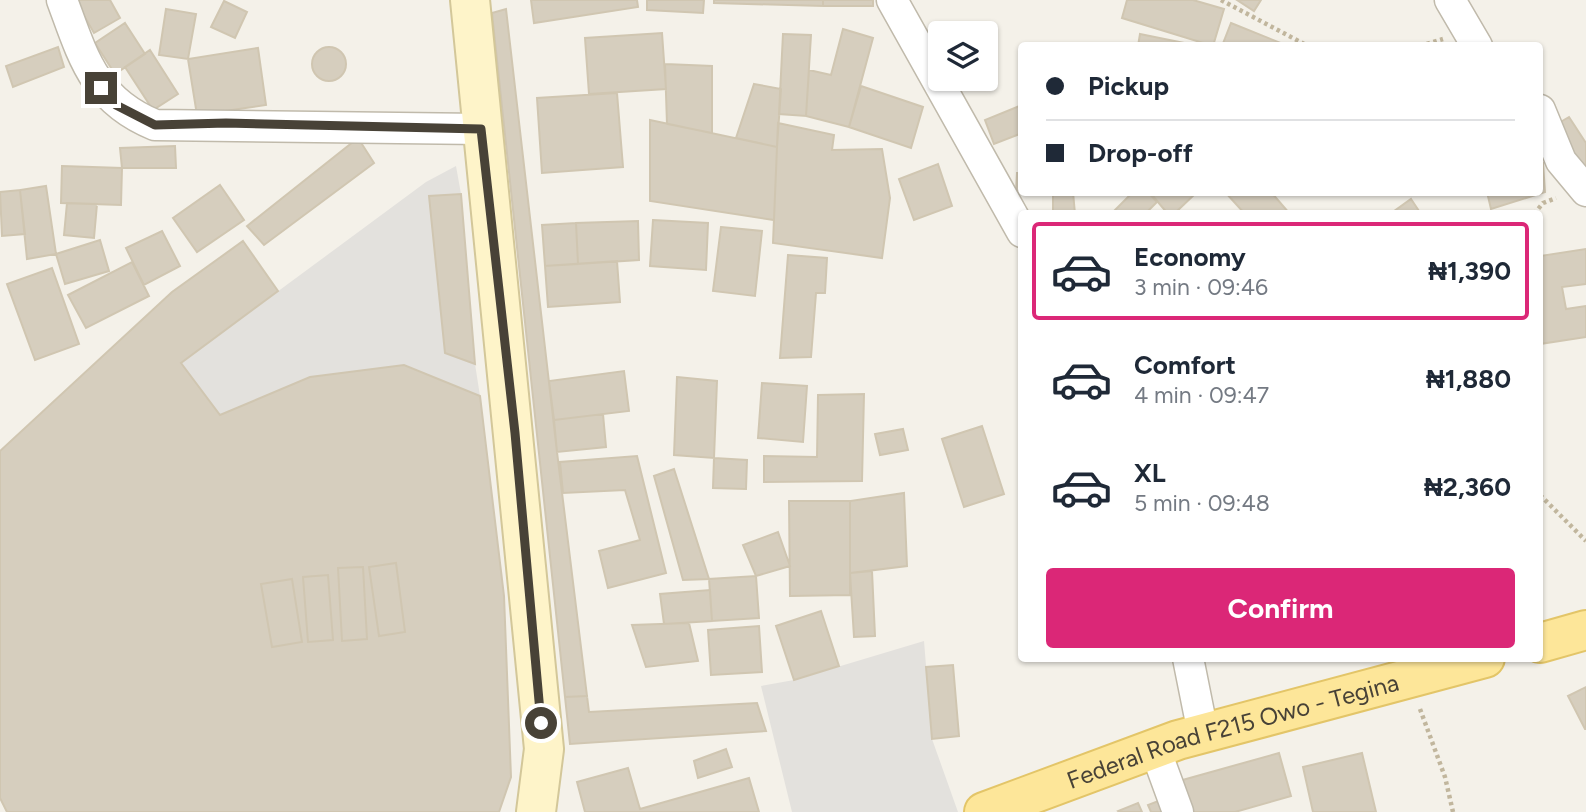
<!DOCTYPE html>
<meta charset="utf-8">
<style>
:root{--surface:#fff;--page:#f6f6f7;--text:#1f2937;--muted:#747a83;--line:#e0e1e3;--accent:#db2777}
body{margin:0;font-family:Figtree,sans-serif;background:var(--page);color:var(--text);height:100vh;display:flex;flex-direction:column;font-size:26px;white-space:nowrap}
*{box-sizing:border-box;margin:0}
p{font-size:23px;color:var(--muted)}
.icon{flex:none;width:38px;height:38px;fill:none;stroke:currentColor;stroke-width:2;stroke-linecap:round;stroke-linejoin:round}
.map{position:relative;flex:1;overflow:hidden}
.details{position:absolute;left:1018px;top:210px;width:525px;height:452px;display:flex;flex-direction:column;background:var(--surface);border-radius:7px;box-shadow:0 2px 5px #0004}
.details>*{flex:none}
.hud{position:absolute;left:1018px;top:42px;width:525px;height:154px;border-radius:7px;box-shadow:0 2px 5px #0004;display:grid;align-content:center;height:154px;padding:0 28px;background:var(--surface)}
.fabs{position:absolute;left:928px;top:21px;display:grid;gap:14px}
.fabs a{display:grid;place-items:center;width:70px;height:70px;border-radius:7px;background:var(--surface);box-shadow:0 2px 5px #0004;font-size:35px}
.end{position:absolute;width:32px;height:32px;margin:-16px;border:9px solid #484237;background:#fff;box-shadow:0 0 0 4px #fff}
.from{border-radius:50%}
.hud b{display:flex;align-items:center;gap:24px;height:66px;font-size:26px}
.hud b+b{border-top:2px solid var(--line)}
.hud i{width:18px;height:18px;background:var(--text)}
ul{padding:12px 0 0;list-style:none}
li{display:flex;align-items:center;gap:21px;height:98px;margin:0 14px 10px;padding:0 14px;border:4px solid transparent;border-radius:7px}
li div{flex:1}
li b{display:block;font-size:26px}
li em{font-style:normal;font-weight:700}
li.selected{border-color:var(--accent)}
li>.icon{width:63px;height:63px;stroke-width:1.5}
.button{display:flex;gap:14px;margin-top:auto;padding:14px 28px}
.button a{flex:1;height:80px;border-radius:7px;background:var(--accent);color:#fff;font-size:28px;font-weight:700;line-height:80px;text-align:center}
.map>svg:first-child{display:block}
.parking{fill:#e3e1dd}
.building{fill:#d6cebe;stroke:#d0c6b1;stroke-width:2}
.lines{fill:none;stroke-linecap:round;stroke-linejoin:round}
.minor-casing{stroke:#c0baab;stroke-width:33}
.secondary-casing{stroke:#d3c799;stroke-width:42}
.primary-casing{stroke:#e3c568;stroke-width:42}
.path{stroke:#c1b69d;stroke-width:4.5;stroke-dasharray:3.5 3.5;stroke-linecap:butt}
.minor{stroke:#fff;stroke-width:30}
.secondary{stroke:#fef4c9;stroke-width:38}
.primary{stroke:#fde699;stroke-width:38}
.route{stroke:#484237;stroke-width:9}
.labels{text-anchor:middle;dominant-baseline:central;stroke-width:5;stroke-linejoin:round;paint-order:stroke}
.street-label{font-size:24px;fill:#484237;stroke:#fff}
</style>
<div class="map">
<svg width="1586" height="812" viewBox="0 0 1586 812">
<rect width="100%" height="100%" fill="#f4f1e9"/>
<path class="parking" d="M456 166 461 194 429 196 445 353 475 364 480 396 404 365 310 377 220 415 181 363 426 182Z
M924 641 932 739 958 812H792L761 686 794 680Z"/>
<path class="building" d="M75 0H110L120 18 94 33Z
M531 0H637L638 7 534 23Z
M647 0H704L703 13 647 10Z
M714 0H823V6L714 3Z
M823 0H873V6H823Z
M1127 0H1193L1224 9 1213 46 1122 18Z
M1237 0H1261L1254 11Z
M224 1 247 12 235 38 211 27Z
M166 9 196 14 188 59 159 55Z
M506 9 557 452 587 696 565 697 492 13Z
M125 23 145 54 115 74 95 43Z
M1231 23 1288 46H1222Z
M843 29 873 38 849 127 806 116 809 70 831 75Z
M662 33 666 89 589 94 585 38Z
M783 34 811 35 806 116 779 114Z
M1140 34 1199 46H1138Z
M312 64a17 17 0 1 1 34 0a17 17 0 1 1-34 0Z
M58 47 64 67 13 87 6 66Z
M258 48 266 105 197 115 188 59Z
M150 50 178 94 153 110 125 67Z
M665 64 712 66V133L667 124Z
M754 84 781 89 777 147 736 138Z
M861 86 923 107 911 148 849 127Z
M617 93 623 167 542 173 537 98Z
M1022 105V133L994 144 985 120Z
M1569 117 1586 143V180L1552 127Z
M650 120 777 147 774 220 650 201Z
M778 123 834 135 832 150 882 149 890 198 882 258 773 243Z
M358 138 374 163 264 245 247 226Z
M175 146 176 168H122L120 148Z
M1543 163 1545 192 1491 209 1487 192H1540V164Z
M938 164 952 206 914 220 899 179Z
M62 166 122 168 121 205 61 203Z
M1017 173H1022V192H1016Z
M220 185 244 220 197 252 173 218Z
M46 186 56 254 27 259 20 190Z
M20 190 25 234 2 236 0 192Z
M1039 192H1073L1075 214H1053V193Z
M1133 192H1148L1157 202 1145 214H1111Z
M1155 192H1197L1174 214H1168L1152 195Z
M1225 192H1271L1290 214H1245Z
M461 194 475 364 445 353 429 196Z
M1411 199 1421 214H1390Z
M67 203 97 204 94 238 64 235Z
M653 220 708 223 706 270 650 266Z
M638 221 639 260 578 264 576 223Z
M576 223 578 264 545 266 542 225Z
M721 227 762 231 755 296 713 291Z
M162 231 180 266 144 285 126 248Z
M100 240 109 271 65 284 56 254Z
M243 241 278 291 181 363 220 415 310 377 404 365 480 396 504 596 511 777 499 812H7L0 798V451L172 292Z
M1586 249V284L1562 287 1566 309 1586 306V337L1540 344V256Z
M788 255 827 258 825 293H816L811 357 780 358Z
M617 261 620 302 548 307 545 266Z
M132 262 149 296 86 328 68 295Z
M52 268 79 344 35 360 7 284Z
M624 371 629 411 554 420 549 381Z
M677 377 717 381 714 458 674 455Z
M762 383 807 386 803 442 758 438Z
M864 394 862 481 764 482V456L817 457 818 395Z
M603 414 606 447 557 452 554 420Z
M982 426 1004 494 964 507 942 439Z
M903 429 908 450 880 455 875 434Z
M637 456 666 573 608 588 599 551 640 540 625 490 563 493 560 462Z
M714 458 747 460 746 489 713 488Z
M674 469 709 579 683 580 654 476Z
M904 493 907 566 850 573V501Z
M789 501H850V595L790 596Z
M778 532 790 566 756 576 743 545Z
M396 563 405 632 379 636 369 567Z
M363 567 367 639 342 641 338 568Z
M872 571 875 636 854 637 850 573Z
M328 575 333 640 308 642 303 577Z
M756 576 759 618 712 621 709 579Z
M292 579 302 642 272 647 261 584Z
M710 590 712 621 664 624 660 594Z
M821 611 839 666 794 680 776 626Z
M689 623 698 661 646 667 632 625Z
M759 626 762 672 711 675 708 630Z
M953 665 959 736 932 739 926 667Z
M1586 687V729H1585L1568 696Z
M587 696 589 712 757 703 766 731 570 744 565 697Z
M726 749 732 767 698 778 694 761Z
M1279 753 1291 796 1235 812H1187L1179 781Z
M1362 753 1376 812H1313L1303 767Z
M628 768 640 809 749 778 759 812H585L577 782Z
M1166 798 1172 812H1151L1148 805Z
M1138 803 1142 812H1119L1118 811Z"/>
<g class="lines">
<defs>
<path id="minor" d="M62 0C83 57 94 100 155 125L481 129
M892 0 1022 232
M1450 0 1477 46
M1540 110 1561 161 1586 191
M1188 658 1203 733
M1155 749 1178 812"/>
<path id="secondary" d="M470 0 544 749 536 812"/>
<g id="primary">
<path d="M1540 643 1586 630"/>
<path id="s1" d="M984 812 1178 740 1485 658"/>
</g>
</defs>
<use href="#minor" class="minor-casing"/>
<use href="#secondary" class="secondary-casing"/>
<use href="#primary" class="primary-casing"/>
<path class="path" d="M1221 0 1308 46
M1420 46 1443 39
M1534 214 1543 203 1556 198
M1540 495 1586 541
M1420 709 1445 777 1453 812"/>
<use href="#minor" class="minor"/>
<use href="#secondary" class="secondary"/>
<use href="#primary" class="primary"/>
</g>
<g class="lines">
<path class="route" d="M101 88 116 105 155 125 226 123 481 129 515 433 541 723"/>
</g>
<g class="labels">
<g class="street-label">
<text stroke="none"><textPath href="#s1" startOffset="262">Federal Road F215 Owo - Tegina</textPath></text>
</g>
</g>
</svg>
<div class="fabs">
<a><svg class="icon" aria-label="layers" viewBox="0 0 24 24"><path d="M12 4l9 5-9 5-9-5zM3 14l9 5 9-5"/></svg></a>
</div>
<i class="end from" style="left:541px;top:723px"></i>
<i class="end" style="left:101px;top:88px"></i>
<div class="hud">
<b><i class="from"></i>Pickup</b>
<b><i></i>Drop-off</b>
</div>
<section class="details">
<ul>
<li class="selected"><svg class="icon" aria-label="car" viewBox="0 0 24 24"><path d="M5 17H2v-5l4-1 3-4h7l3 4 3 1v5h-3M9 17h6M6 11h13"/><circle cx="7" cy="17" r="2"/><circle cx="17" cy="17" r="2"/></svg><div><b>Economy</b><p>3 min · 09:46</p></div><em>₦1,390</em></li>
<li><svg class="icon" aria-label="car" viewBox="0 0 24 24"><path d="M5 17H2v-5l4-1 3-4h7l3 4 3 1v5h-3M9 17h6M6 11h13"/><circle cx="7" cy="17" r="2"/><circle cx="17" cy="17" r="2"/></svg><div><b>Comfort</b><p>4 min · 09:47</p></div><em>₦1,880</em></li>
<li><svg class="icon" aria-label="car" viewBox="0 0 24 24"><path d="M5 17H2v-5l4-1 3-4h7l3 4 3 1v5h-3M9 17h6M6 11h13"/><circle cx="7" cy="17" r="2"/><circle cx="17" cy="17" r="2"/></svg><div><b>XL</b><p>5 min · 09:48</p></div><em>₦2,360</em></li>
</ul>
<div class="button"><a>Confirm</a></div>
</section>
</div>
